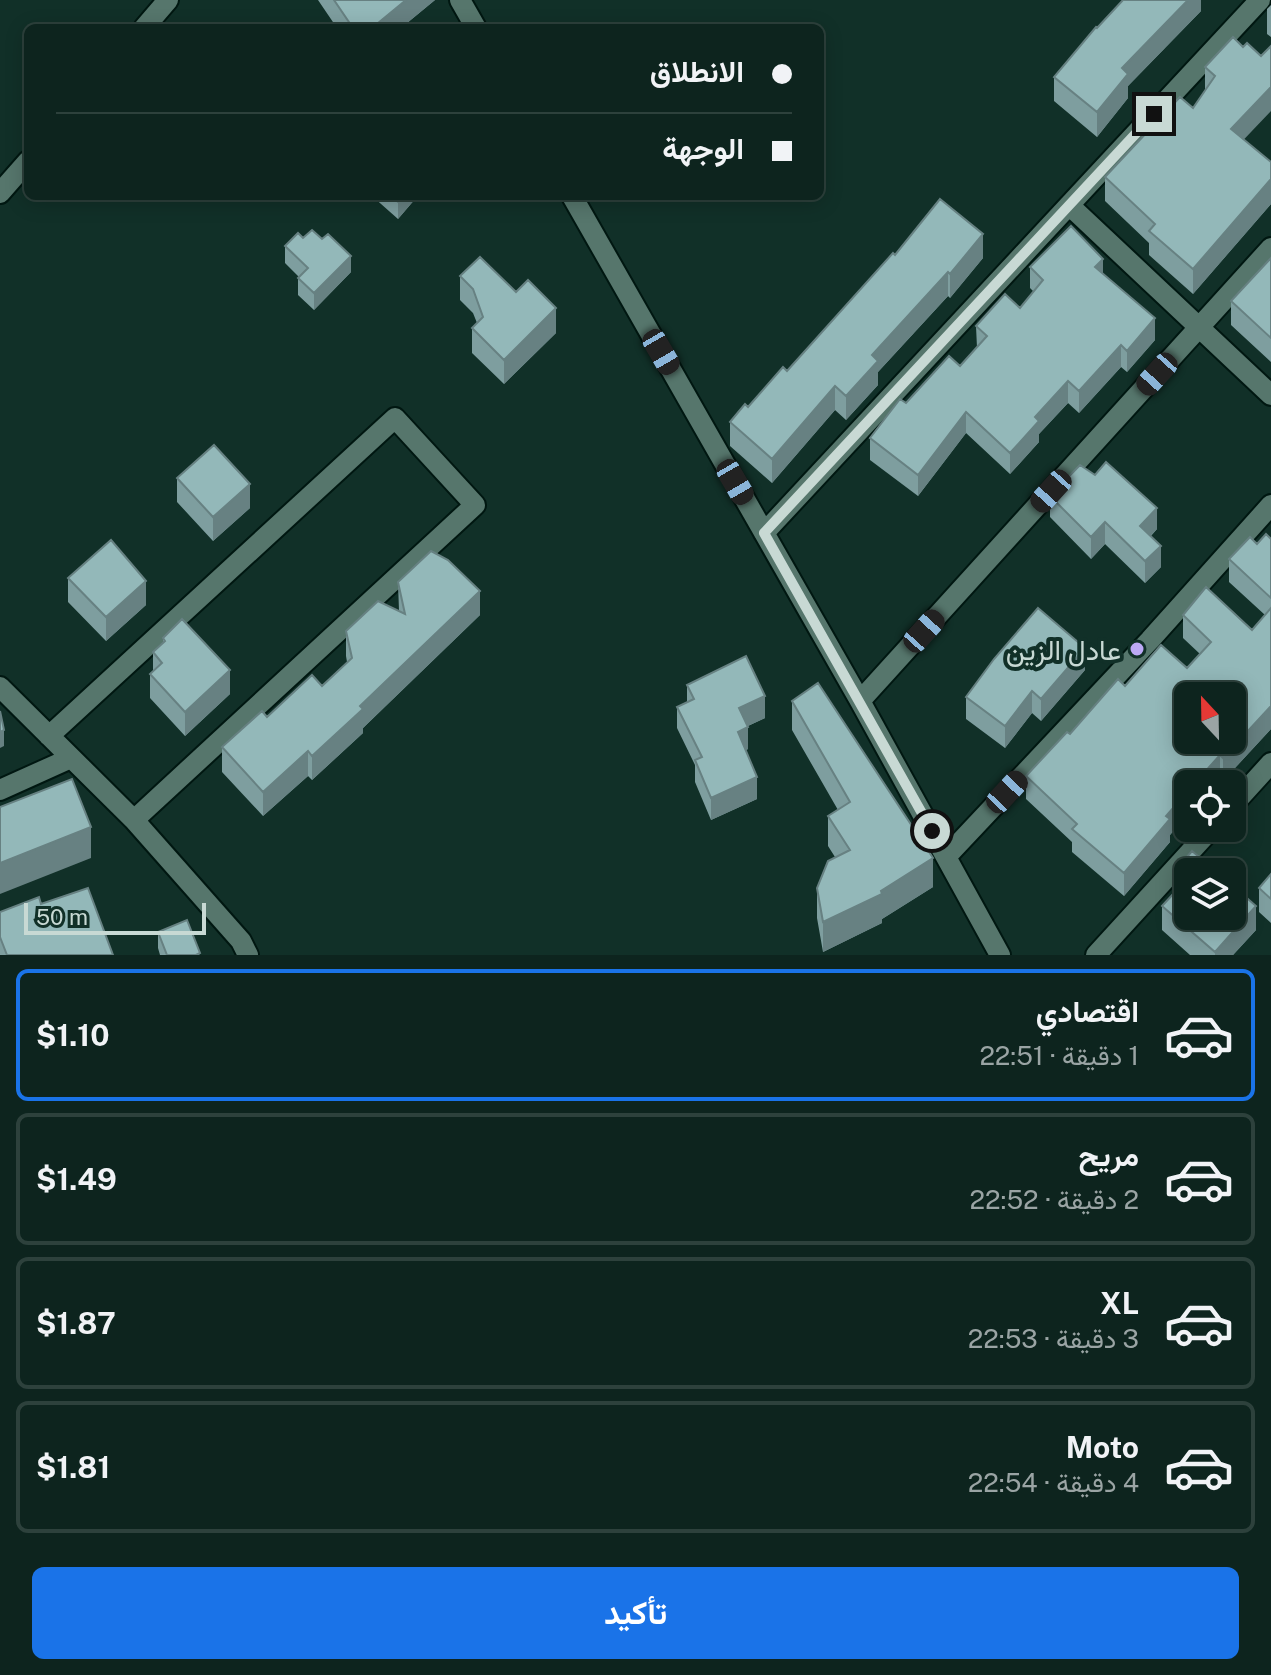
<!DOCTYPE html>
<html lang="ar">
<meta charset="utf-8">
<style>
:root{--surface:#0d241e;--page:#1b302b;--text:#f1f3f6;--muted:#9aa4a4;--line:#2d413c;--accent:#1a73e8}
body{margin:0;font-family:"Public Sans",Vazirmatn,sans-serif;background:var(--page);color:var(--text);direction:rtl;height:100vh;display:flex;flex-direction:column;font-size:30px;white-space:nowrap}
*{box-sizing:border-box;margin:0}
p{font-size:26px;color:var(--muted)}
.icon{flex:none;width:44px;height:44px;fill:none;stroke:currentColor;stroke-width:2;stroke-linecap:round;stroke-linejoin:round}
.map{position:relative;height:955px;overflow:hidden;direction:ltr}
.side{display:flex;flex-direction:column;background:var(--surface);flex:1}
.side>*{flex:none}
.guide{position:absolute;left:24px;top:24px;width:800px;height:176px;border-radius:12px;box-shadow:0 4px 20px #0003,0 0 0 2px var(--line);direction:rtl;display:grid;align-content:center;height:176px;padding:0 32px;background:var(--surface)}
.needle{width:52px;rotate:338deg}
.controls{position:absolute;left:1174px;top:682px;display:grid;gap:16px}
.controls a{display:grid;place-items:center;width:72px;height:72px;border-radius:12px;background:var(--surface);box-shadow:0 4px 20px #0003,0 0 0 2px var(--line);font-size:40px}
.scale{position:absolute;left:24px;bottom:20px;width:182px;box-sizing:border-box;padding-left:8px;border:4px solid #c8d9d4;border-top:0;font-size:22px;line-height:28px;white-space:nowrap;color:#c8d9d4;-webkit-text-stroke:6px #113028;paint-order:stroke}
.end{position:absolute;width:36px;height:36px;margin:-18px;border:10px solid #c8d9d4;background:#111;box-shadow:0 0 0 4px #111}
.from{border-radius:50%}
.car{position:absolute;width:24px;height:48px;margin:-24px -12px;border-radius:10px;box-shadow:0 0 6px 2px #0007;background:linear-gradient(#222 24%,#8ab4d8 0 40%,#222 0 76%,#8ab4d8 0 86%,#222 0)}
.guide b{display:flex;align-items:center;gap:28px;height:76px;font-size:30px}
.guide b+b{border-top:2px solid var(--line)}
.guide i{width:20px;height:20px;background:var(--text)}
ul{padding:14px 0 0;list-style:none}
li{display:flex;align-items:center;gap:24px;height:132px;margin:0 16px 12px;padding:0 16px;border:4px solid var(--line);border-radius:12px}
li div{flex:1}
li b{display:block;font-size:30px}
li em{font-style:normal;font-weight:700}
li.current{border-color:var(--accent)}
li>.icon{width:72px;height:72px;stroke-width:1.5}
.cta{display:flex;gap:16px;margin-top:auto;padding:16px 32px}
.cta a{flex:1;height:92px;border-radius:12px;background:var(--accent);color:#fff;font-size:32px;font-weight:700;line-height:92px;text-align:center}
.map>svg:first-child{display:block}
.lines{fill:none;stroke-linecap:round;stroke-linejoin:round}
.street-casing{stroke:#001711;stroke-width:24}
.street{stroke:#56766c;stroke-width:20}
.wall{fill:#7e9e9f}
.shaded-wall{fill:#678182}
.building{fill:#93b8b9;stroke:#678182;stroke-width:2;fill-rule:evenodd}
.route{stroke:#c8d9d4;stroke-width:10}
.poi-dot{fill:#bca9f5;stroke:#113028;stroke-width:3}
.labels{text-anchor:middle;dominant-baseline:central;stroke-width:8;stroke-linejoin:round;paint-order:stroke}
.poi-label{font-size:28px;fill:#c8d9d4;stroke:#113028;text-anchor:end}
</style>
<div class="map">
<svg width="1271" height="955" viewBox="0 0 1271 955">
<rect width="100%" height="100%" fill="#113028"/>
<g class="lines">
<defs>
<path id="street" d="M460 0 476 28
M144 28 168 0
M0 193 28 161
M572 196 860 701 1000 955
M1069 205 1271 395
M764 533 1260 0
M0 687 134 820 241 941 248 955
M860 701 1271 248
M49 736 395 418 475 505 134 820
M0 790 71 758
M1232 806 1271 763
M946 857 1150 640 1271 505
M1096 955 1212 828"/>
</defs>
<use href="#street" class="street-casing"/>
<use href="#street" class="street"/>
</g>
<path class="wall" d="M318 0H435L401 28H337Z
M1201 0V11L1128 86V98L1097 137 1054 101V77L1097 28Z
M1271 5V37L1267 34V9Z
M1233 37 1244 140 1271 162V204L1193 294 1149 255V243L1105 201V177L1193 108 1205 91V67Z
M372 196H416V198L398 219Z
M303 238 351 272 314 310 298 295V278L299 277 285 263V246Z
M895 255 983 258 950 298 948 296 878 372V385L846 420 835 410 772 483 730 446V422L748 407 787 371Z
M1271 258V362L1231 325V301Z
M1030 267 1103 274 1155 340 1127 372 1121 367 1079 413 1068 403 1039 434V442L1010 474 966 433 918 496 870 460V438L906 403 960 366 977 348 976 326 1020 308 1034 292 1030 288Z
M460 276 556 333 504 384 472 353V328L477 323 473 313 460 300Z
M177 478 250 508 213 541 177 502Z
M1050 496 1157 529 1151 536 1161 567 1145 583 1105 544 1091 559 1050 517Z
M1271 539V729L1223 781 1220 778 1188 784V814L1170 835V842L1124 896 1072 852V842L1026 799V776L1070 734 1125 686 1187 668 1200 654 1183 638V615L1252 630 1265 615 1229 582V559L1257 544Z
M68 578 146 605 106 641 68 602Z
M398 582 480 615 363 728V733L312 780 308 776 263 816 222 772V747L267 717 322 686 347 662 346 656V631L399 611Z
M163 638 230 694 185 736 150 698V674L153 672V652L163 643Z
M1085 670 1041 721 1032 713 1005 748 966 719V697Z
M687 685 765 718 748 726V749L746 750 757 799 711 820 695 782V765L677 728V707L687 702Z
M792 701 933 887 882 919V923L823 952 817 918V888L835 857 828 846V816L838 810 792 730Z
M1176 870 1256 930 1233 955H1190L1162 930V906L1176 891Z
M1271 874V923L1259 912V888Z
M41 904 113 955H0V912Z
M158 932 200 955H160L158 948Z"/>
<path class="shaded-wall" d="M406 0H435L401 28H372Z
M1188 0H1201V11L1128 86V98L1097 137V112L1122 68Z
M1271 87V111L1231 153V129Z
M1271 179V204L1193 294V269Z
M404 196H416V198L398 219V202Z
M983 234V258L950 298V274Z
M351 256V272L314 310V293Z
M1103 259V280L1095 267Z
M948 272V296L878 372V385L846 420V396L872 355Z
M556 308V333L504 384V360Z
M1155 318V340L1127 372V351Z
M1121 345V367L1079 413V391Z
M1068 381V403L1039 434V442L1010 474V453L1035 417Z
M835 386V410L772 483V459Z
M966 412V433L918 496V475Z
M250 484V508L213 541V517Z
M1157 508V529L1140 547V526Z
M1105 522V544L1091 559V537Z
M1161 546V567L1145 583V561Z
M146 581V605L106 641V617Z
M480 591V615L363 728V733L312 780V756L360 706Z
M1085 648V670L1041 721V699Z
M230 670V694L185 736V712Z
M1032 691V713L1005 748V726Z
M765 696V718L739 730V708Z
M1271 706V729L1223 781V758Z
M748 727V749L738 754V732Z
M4 730V746L0 748V732Z
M308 751V776L263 816V792Z
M1220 755V778L1214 784H1194Z
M757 777V799L711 820V798Z
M1188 791V814L1170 835V842L1124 896V873L1166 816Z
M91 827V858L0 894V863Z
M933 858V887L882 919V923L823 952V922L881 891Z
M1256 906V930L1233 955H1215V952Z"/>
<path class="building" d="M334 0H406L372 28H353Z
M1123 0H1188L1122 68 1128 74 1097 112 1054 77 1096 27 1097 28Z
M1233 37 1243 47 1247 43 1261 56 1271 46V87L1231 129 1271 162V179L1193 269 1149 231 1155 224 1105 177 1180 97 1193 108 1215 76 1205 67Z
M391 196H404L398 202Z
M940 199 983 234 950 274 948 272 872 355 878 361 846 396 835 386 772 459 730 422 745 404 748 407 783 367 787 371 893 253 895 255Z
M1071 226 1103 259 1095 267 1155 318 1127 351 1121 345 1079 391 1068 381 1035 417 1039 421 1010 453 966 412 918 475 870 438 900 399 906 403 949 356 960 366 987 336 976 326 1005 294 1020 308 1043 280 1030 267Z
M312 230 322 239 328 234 351 256 314 293 298 278 308 268 285 246 298 233 303 238Z
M480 257 516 292 528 280 556 308 504 360 472 328 483 317 473 289 460 276Z
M1271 258V338L1231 301Z
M214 445 250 484 213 517 177 478Z
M1106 462 1157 508 1140 526 1161 546 1145 561 1105 522 1091 537 1050 496 1080 465 1095 475Z
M1266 534 1271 539V598L1229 559 1250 537 1257 544Z
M111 540 146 581 106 617 68 578Z
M431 551 448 560 480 591 360 706 363 709 312 756 308 751 263 792 222 747 262 711 267 717 312 675 322 686 352 658 346 631 378 601 405 614 398 582Z
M1206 587 1252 630 1271 608V706L1223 758 1220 755 1194 784H1188V791L1166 816 1170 819 1124 873 1072 829 1077 824 1026 776 1067 732 1070 734 1118 679 1125 686 1161 645 1187 668 1211 642 1183 615ZM1188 696H1232V740H1188Z
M1038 608 1085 648 1041 699 1032 691 1005 726 966 697 994 659Z
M182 619 230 670 185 712 150 674 162 663 153 652 165 641 163 638Z
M746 656 765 696 739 708 748 727 738 732 757 777 711 798 695 760 702 757 677 707 694 699 687 685Z
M818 683 933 858 881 891 882 894 823 922 817 888 828 861 850 850 828 816 850 802 792 701Z
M0 711 4 730 0 732Z
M72 779 91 827 0 863V807Z
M1192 851 1217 872H1188V916H1232V885L1256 906 1215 952 1162 906 1187 879 1176 870Z
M1271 874V899L1259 888Z
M88 888 113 955H7L0 937V912L39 897 41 904Z
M187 920 200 953 196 955H167L158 932Z"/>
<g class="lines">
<path class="route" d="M932 831 764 533 1154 114"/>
</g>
<circle class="poi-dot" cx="1137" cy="649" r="8"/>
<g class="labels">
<g class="poi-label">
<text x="1121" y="649">عادل الزين</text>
</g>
</g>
</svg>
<div class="controls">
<a><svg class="needle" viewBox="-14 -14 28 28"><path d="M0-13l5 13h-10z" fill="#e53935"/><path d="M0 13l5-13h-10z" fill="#9aa4a4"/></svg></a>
<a><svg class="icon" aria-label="locate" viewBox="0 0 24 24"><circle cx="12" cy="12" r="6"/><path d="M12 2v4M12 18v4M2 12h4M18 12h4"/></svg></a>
<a><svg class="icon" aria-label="layers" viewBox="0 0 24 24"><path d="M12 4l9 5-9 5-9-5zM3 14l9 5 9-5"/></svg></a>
</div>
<div class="scale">50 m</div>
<i class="end from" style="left:932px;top:831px"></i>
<i class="end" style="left:1154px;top:114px"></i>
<i class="car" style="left:661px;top:352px;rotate:150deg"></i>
<i class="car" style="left:1157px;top:374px;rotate:222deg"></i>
<i class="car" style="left:735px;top:482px;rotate:150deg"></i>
<i class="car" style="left:1051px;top:491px;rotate:222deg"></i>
<i class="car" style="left:924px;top:631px;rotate:42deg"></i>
<i class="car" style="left:1007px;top:792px;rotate:43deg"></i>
<div class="guide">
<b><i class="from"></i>الانطلاق</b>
<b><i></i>الوجهة</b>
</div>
</div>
<section class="side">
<ul>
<li class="current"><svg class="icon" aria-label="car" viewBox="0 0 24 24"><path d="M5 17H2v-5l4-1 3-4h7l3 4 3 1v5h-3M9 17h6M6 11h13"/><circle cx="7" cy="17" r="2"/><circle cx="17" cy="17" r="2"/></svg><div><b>اقتصادي</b><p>1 دقيقة · 22:51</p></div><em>$1.10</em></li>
<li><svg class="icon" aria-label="car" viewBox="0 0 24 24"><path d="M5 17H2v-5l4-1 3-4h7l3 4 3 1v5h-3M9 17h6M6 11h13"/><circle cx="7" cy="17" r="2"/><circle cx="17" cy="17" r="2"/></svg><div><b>مريح</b><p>2 دقيقة · 22:52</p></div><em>$1.49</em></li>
<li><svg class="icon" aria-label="car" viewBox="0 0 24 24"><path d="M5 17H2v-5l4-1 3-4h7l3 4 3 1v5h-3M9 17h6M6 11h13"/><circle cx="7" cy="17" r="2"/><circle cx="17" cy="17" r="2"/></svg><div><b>XL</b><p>3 دقيقة · 22:53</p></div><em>$1.87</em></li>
<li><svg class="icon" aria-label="car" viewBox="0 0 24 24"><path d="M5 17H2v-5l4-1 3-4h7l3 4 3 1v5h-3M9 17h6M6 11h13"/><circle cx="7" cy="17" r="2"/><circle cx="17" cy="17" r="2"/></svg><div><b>Moto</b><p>4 دقيقة · 22:54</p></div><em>$1.81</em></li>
</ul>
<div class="cta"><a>تأكيد</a></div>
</section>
